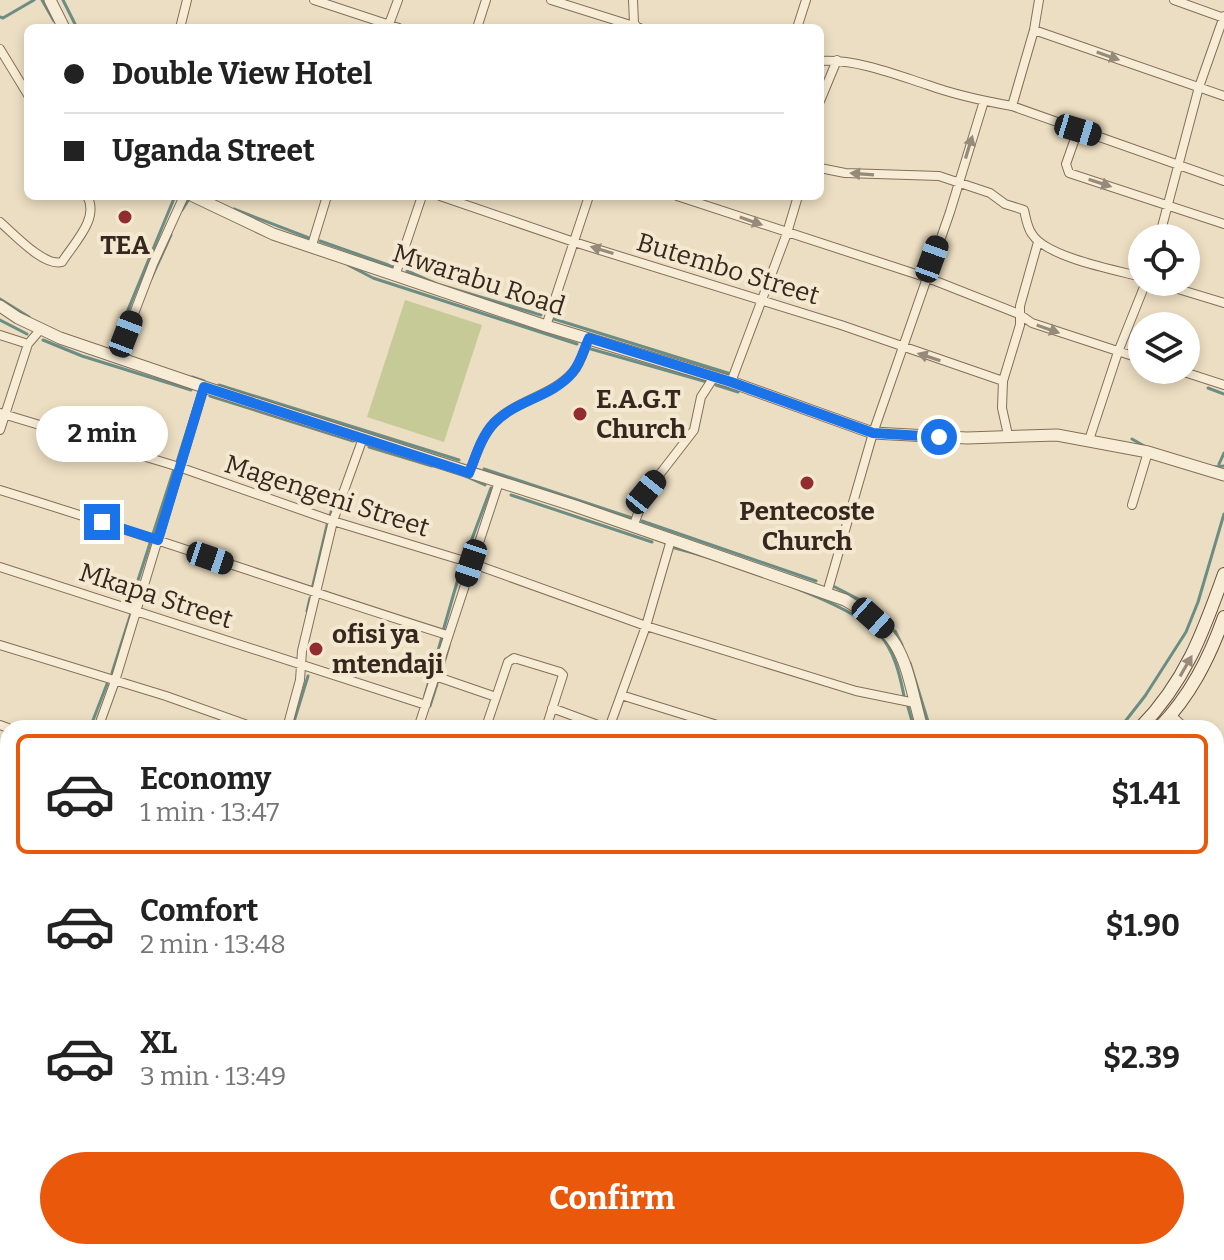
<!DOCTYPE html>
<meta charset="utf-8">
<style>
:root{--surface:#fff;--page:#f6f6f6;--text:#222;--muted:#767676;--line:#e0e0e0;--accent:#ea580c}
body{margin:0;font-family:Bitter,serif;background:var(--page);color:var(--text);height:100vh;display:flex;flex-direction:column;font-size:30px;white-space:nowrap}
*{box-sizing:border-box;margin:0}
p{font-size:26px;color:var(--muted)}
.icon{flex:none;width:44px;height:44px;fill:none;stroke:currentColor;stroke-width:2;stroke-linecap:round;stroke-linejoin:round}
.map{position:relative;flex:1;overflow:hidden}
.sheet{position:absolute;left:0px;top:720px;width:1224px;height:540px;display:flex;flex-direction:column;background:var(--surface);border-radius:24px 24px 0 0;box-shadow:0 4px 12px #0003}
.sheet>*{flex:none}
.guide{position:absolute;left:24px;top:24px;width:800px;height:176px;border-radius:12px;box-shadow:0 4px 12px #0003;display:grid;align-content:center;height:176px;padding:0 40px;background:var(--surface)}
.controls{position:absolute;left:1128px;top:224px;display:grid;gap:16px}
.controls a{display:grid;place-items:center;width:72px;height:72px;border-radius:50%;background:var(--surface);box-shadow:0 4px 12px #0003;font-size:40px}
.end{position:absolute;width:36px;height:36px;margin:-18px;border:10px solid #1a73e8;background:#fff;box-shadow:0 0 0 4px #fff}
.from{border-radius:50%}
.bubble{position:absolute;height:56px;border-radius:28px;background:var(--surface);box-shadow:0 4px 12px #0003;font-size:26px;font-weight:700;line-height:56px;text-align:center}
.car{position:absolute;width:24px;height:48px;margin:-24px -12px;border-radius:10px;box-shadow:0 0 6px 2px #0007;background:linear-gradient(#222 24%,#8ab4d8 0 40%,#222 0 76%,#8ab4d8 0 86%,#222 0)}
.guide b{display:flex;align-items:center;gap:28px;height:76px;font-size:30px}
.guide b+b{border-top:2px solid var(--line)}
.guide i{width:20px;height:20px;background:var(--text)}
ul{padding:14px 0 0;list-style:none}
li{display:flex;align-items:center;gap:24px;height:120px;margin:0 16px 12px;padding:0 24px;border:4px solid transparent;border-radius:12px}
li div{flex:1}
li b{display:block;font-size:30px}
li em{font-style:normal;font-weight:700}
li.current{border-color:var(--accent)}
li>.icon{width:72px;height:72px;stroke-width:1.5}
.action{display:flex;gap:16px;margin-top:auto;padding:16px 40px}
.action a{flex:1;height:92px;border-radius:48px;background:var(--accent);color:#fff;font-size:32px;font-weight:700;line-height:92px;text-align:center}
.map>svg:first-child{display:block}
.green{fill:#c6ca96}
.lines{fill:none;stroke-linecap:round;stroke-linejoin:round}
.stream{stroke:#6c8d83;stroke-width:3}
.minor-casing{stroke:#856f5a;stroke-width:10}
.tertiary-casing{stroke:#856f5a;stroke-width:13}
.secondary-casing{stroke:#67503d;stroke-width:14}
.minor{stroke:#f7ecd5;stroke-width:8}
.tertiary{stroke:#f7ecd5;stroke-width:11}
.secondary{stroke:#f7ecd5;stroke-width:12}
.oneway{fill:#968a7a}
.route{stroke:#1a73e8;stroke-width:10}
.poi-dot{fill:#922c31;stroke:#f4e8d1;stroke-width:3}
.labels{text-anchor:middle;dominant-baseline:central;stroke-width:8;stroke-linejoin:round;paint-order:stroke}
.poi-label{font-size:26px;font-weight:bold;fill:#36281e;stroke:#f4e8d1}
.street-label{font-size:26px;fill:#36281e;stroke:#f4e8d1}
</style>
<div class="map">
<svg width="1224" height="1260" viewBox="0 0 1224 1260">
<rect width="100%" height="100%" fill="#ecdec2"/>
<path class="green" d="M405 300 482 325 444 442 367 417Z
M1223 887 1224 1008 1216 1010V889Z
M226 1252H267L298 1260H224Z"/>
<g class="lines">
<path class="stream" d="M42 0 54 21
M63 0 77 28
M0 17 3 18 34 0
M234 209 309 238
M182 210 191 196
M320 241 394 267
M348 265 373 278 577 344
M407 271 437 284 541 315
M151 279 171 235
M0 299 29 317
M554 319 731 374
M0 320 27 334
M43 340 82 356 191 390
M591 349 707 382
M111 351 175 196
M192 377 204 381
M219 385 459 460
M716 385 738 392
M1208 388 1224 394
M210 396 353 441
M1132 439 1146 447
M369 447 432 466
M177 462 195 405
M1219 464 1224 453
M1214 467 1224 466
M484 469 632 518
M463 475 485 485
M511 495 652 542
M329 518 339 491
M642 521 816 581
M671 547C715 558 852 602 879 634 894 650 900 675 904 696
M464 560 491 488
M833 586 866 603 889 622
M312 589 327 525
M307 611 310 598
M443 631 462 565
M895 631 902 645
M910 663 930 728
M112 673 132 610 130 605 174 469
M441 673 449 646
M425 695 442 637
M430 706 437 684
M908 707 914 728
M90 728 107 684
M292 728 308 676
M1120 728 1145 696 1186 632 1198 602 1224 514
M1216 1037 1224 1038
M0 1147 8 1137
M0 1182 8 1181"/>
<defs>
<path id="minor" d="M314 0 399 28
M551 0 640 28
M633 0 634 23 637 27
M1174 0 1224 18
M388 27 398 0
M180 28 187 0
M477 28 486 0
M797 28 806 0
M1034 30 1224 96
M0 49 28 95
M820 61C857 59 894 74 928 85 955 95 984 101 1012 106L1224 181
M820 101 837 60
M1012 106 1034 30 1039 0
M1078 130 1066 164 1069 173 1224 224
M820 168 845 173 939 176 990 193 1005 204 1024 210C1026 218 1027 227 1032 234 1046 257 1115 270 1142 277
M440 196 574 242 841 325 1003 381
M677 196 928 278 1019 314 1032 323 1142 359
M0 222C14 234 44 267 62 262 74 243 100 218 87 196
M1159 238 1199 87 1224 16
M312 245 327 196
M395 276 422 196
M1155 282 1224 303
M546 326 589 196
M0 335 28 344
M117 358 153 264 184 196
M1178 370 1224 385
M731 382 787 233 798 196
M0 413 176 466 333 521 471 563 646 626 856 691 915 703
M0 430 28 344 40 330
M1008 435 1002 408 1003 381 1020 325V306L1038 242
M1089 440 1118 352 1146 282
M469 473C476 456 481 437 494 423 516 400 552 396 573 372 581 363 584 349 589 338
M0 490C150 536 298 588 447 635
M1132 505 1148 452
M633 527 646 492 694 430 701 397 714 377
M0 567 426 705
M827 593 873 433 950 212 984 101
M0 645 166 696 256 728
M435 676 496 697
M621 695 727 728
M552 708 606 728
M1171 715 1185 728
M0 725 8 728
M98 728 115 681 204 387
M287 728 300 680 302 651 333 521 363 438
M418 728 499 482
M492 728 488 721 508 662 514 658 560 672 563 675 546 728
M609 728 646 626 671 540
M1216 757 1224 764
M0 813 8 816
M0 878 8 880
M0 975 8 977
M0 1054H3
M1216 1143 1224 1145
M1216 1221 1224 1223
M657 1252 678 1260
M805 1252 833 1260
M1107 1252 1120 1260
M757 1260 760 1252
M864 1260 867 1252
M994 1260 997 1252
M1129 1260 1131 1252"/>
<path id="tertiary" d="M50 0 64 28
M193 196 273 234 546 326 731 382 873 433 967 438 1057 435 1148 452 1224 475
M0 306 18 318 60 338 204 387 575 506 845 600C908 637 904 664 922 728
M0 1168H8"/>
<path id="secondary" d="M1140 728C1185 682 1203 633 1224 574
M1159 728C1190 696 1209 659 1224 617
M1216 1050 1224 1051
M602 1260 605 1252
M617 1260 619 1252"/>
</defs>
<use href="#minor" class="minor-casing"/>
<use href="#tertiary" class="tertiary-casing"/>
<use href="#secondary" class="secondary-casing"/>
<use href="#minor" class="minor"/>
<use href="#tertiary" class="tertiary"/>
<use href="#secondary" class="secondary"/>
</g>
<defs><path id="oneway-solid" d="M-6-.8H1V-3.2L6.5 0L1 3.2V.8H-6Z" transform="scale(2)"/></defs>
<g class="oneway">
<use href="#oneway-solid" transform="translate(1108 56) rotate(19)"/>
<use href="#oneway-solid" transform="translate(969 147) rotate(-73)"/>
<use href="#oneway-solid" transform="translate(862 174) rotate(-176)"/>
<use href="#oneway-solid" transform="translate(1100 183) rotate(18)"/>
<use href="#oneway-solid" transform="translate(751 221) rotate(19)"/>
<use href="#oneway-solid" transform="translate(602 250) rotate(-163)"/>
<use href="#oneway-solid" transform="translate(1048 329) rotate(19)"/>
<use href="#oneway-solid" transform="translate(929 357) rotate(-162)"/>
<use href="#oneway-solid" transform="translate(1186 666) rotate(-60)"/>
</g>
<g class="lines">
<path class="route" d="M102 522 158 540 204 387 469 473C476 456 481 437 494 423 516 400 553 397 573 372 581 362 584 349 589 338L731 382 873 433 939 437"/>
</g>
<g class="poi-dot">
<circle cx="125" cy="217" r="8"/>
<circle cx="580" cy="414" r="8"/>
<circle cx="807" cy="483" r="8"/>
<circle cx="316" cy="649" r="8"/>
</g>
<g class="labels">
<g class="poi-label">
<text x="125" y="245">TEA</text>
<text x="596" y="399" text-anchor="start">E.A.G.T<tspan x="596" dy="30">Church</tspan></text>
<text x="807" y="511">Pentecoste<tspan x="807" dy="30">Church</tspan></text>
<text x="332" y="634" text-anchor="start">ofisi ya<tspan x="332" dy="30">mtendaji</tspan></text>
</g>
<g class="street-label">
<text transform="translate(728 269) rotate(17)">Butembo Street</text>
<text transform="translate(479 280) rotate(18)">Mwarabu Road</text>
<text transform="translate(327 496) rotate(18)">Magengeni Street</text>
<text transform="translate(156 596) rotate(18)">Mkapa Street</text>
</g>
</g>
</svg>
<div class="controls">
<a><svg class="icon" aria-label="locate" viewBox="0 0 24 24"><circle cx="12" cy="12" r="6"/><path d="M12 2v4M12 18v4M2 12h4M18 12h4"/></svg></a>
<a><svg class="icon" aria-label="layers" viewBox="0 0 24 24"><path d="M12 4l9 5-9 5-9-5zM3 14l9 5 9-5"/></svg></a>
</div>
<i class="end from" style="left:939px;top:437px"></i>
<i class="end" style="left:102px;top:522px"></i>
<div class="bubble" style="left:36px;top:406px;width:132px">2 min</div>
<i class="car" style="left:1078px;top:130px;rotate:107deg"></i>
<i class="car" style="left:932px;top:259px;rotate:20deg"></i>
<i class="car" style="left:126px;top:334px;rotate:21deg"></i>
<i class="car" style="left:646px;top:492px;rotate:39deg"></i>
<i class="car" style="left:210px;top:558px;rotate:109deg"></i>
<i class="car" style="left:471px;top:563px;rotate:198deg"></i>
<i class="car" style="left:873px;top:618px;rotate:132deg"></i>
<div class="guide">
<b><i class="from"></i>Double View Hotel</b>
<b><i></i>Uganda Street</b>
</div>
<section class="sheet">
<ul>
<li class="current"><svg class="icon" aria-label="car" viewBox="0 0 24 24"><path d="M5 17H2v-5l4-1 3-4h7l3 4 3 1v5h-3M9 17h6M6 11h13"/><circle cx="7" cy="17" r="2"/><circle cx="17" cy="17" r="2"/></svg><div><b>Economy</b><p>1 min · 13:47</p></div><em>$1.41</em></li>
<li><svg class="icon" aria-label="car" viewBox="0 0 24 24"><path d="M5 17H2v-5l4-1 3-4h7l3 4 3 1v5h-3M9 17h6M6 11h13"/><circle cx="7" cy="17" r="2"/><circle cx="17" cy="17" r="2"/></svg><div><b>Comfort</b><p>2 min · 13:48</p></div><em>$1.90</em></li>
<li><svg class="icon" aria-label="car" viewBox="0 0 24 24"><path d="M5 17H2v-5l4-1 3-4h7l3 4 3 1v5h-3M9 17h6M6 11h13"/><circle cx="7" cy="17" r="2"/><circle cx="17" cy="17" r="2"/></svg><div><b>XL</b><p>3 min · 13:49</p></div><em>$2.39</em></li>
</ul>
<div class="action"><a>Confirm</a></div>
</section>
</div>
